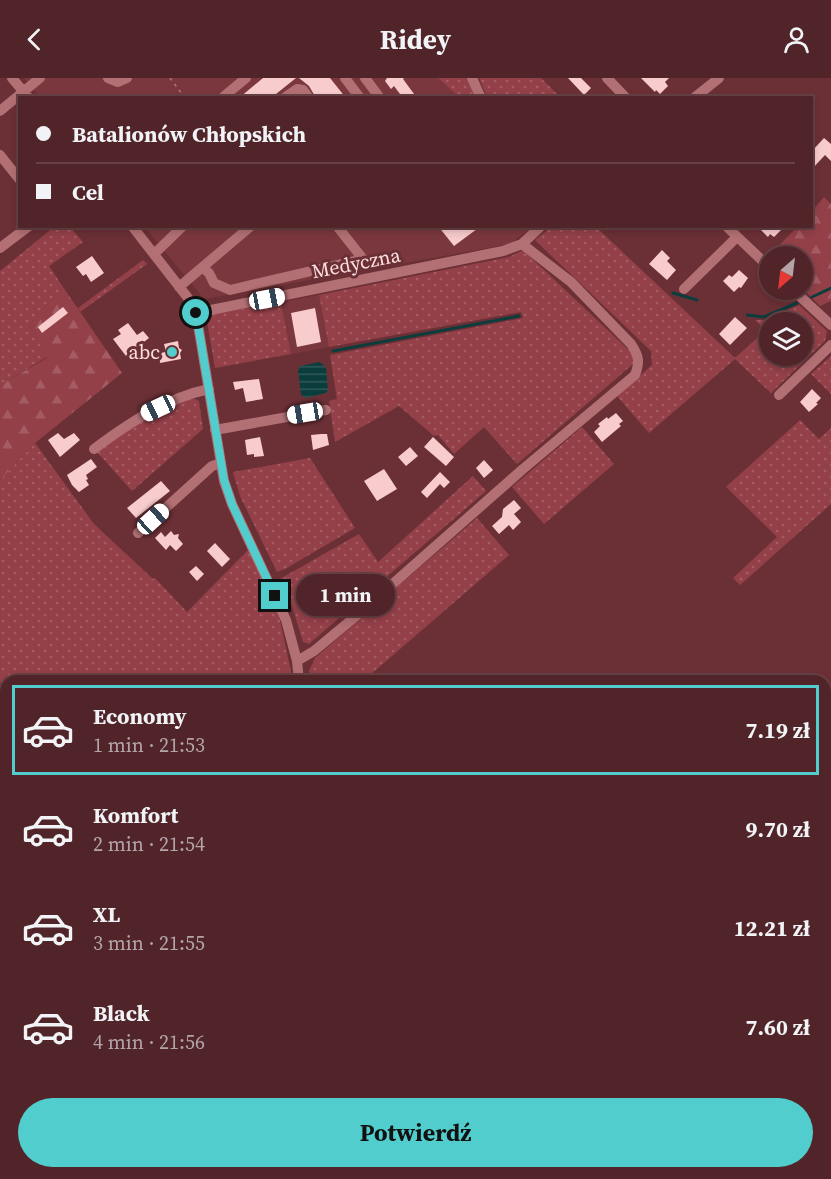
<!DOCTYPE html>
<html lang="pl">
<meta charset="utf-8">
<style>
:root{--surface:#502428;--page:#5a3034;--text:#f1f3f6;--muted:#b4a4a8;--line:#674145;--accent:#52cdcd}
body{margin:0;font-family:"Source Serif 4",serif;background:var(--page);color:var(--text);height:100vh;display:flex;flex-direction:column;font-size:22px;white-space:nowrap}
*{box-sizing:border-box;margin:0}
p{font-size:20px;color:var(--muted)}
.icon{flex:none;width:33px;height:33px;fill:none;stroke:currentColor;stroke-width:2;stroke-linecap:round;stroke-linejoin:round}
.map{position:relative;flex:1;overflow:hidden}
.sheet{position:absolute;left:0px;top:597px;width:831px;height:504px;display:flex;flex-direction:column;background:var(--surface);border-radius:18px 18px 0 0;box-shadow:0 3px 9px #0003,0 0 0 2px var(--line)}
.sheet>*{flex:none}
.top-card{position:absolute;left:18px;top:18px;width:795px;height:132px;border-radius:0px;box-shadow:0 3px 9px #0003,0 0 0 2px var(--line);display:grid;align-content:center;height:132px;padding:0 18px;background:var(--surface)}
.needle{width:39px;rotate:208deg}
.tools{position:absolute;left:759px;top:168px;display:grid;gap:12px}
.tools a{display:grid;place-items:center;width:54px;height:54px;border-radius:50%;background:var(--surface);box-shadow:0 3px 9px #0003,0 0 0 2px var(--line);font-size:30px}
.end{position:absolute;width:27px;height:27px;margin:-14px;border:8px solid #52cdcd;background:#111;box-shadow:0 0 0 3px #111}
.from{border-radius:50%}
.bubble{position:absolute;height:42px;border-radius:21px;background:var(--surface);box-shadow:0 3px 9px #0003,0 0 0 2px var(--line);font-size:20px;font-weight:700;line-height:42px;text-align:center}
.car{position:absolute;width:18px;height:36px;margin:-18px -9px;border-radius:8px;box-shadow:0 0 4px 2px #0007;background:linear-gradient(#fff 24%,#345 0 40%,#fff 0 76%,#345 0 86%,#fff 0)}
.top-card b{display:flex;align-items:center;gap:21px;height:57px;font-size:22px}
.top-card b+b{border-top:2px solid var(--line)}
.top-card i{width:15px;height:15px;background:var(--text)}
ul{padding:10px 0 0;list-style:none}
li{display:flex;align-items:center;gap:18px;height:90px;margin:0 12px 9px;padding:0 6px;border:3px solid transparent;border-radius:0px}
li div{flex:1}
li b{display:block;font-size:22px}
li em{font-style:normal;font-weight:700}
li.active{border-color:var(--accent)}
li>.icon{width:54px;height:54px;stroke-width:1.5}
.button{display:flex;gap:12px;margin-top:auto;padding:12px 18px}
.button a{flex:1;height:69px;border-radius:36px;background:var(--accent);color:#111;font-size:24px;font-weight:700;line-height:69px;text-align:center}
header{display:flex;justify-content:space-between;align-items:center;height:78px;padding:0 18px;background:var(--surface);font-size:27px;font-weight:700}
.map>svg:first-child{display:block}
.built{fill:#7b373e}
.grass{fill:url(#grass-dots);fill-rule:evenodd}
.forest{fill:url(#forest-firs)}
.water{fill:url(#water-rules)}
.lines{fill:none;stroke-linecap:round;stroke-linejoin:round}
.stream{stroke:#0c3d3d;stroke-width:3}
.building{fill:#f8cbcd}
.path{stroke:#ab7c7f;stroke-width:1.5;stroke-dasharray:3 4.5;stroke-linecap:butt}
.minor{stroke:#b27074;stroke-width:10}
.route{stroke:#52cdcd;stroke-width:8}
.poi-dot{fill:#52cdcd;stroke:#6b3036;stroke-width:2}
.labels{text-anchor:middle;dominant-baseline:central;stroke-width:6;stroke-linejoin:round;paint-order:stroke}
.street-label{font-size:20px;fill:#ffe0e1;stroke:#6b3036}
.poi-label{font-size:20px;fill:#ffe0e1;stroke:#6b3036;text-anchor:end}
</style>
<header><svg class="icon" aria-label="back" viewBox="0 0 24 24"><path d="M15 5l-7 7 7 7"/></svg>Ridey<svg class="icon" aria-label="person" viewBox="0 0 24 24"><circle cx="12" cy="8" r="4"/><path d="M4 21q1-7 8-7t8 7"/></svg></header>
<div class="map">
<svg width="831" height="1101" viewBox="0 0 831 1101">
<defs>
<pattern id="grass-dots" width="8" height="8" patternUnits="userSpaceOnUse" patternTransform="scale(1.5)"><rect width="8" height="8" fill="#944049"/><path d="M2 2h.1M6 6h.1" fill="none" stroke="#a45b63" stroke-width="1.8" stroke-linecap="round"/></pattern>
<pattern id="forest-firs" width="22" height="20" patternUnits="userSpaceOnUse" patternTransform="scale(1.5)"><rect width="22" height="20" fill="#944049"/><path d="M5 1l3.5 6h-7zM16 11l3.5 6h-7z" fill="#a45b63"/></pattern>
<pattern id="water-rules" width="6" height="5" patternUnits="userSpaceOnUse" patternTransform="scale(1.5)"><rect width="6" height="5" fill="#0c3d3d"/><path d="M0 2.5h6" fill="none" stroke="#305959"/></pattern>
</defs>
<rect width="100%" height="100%" fill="#6b3036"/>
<path class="built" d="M24 0H438L459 19 40 20Z
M145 149H532L510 166 204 221Z
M319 217 329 269 291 276 281 224Z"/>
<path class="grass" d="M438 0H468L477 19H459Z
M479 0H541L560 19H487Z
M54 149H70L83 164 49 188 63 209 29 247 47 279 0 307V193Z
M551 149H596L735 280 766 252 755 242H764L799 227 827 253 825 263 771 315 735 281 649 355 617 318 652 287 651 273 535 162ZM770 244H802V278H770Z
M523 172 633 276V286L517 386 484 349 454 376 438 357 434 358 399 328 335 364 329 323 337 321 330 277 523 240 521 234 329 269 319 217 509 179Z
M143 182 147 186 80 234 78 230Z
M281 224 291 276 215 290 207 244 214 236Z
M831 278V316L811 296Z
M191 319 199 323 203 351 132 413 97 374 135 345Z
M800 342 819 361 831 350V426L740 507 733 500 777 459 726 409Z
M582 349 614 386 544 446 512 409Z
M35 365 94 446 153 501 155 500 187 534 248 472 279 538 293 603H6V679L0 678V402Z
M310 380 355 450 285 491 277 494 240 418 233 394Z
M473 398 486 413 309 566 303 564 292 528 280 501 359 456 378 484Z
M477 440 509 477 363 603H311L309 593 315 580Z
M69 1095H132L125 1101H61Z
M139 1095H344L337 1101H144Z"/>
<path class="forest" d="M824 119 831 126V223L820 228 803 211 802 178 768 179 797 149 812 148V133Z
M63 209 122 295 35 365 0 402V307L47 280 29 247Z
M0 946 6 950V1095H69L61 1101H0Z
M828 1033 831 1036V1101H825L819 1095H825V1035Z"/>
<path class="water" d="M320 284 326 290 328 312 326 315 306 320 301 317 298 293 300 288Z"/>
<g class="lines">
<path class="stream" d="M673 215 697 222
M812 219 831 210
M747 237 764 239 797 225
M333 273 519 238"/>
</g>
<path class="building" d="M263 0H296L271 20H239Z
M299 0H330L346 20H316L309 8Z
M387 0H404L403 1 417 20H403L394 8 391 11 385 3Z
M568 0H581L591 10 584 17Z
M641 0H669L665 4 668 8 660 16 656 12 655 14Z
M824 60 831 66V83L825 77 812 91V73Z
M438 148H481L454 168Z
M757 148H785L774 159 770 156 768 159Z
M662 172 670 180 667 183 676 192 667 202 649 186Z
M92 178 104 195 91 204 86 196 83 198 76 189Z
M739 192 748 200 741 210 739 209 734 214 723 203 729 197 732 199Z
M63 229 68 235 42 255 38 249Z
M315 230 321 264 297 269 291 235Z
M735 239 747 250 730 267 719 256Z
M128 245 137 257 143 253 149 260 126 278 113 261 121 256 118 252Z
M178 263 179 270 182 272 180 275 181 281 160 285 159 275 166 274 164 266Z
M259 301 263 321 246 324 243 310 235 312 233 304Z
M812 311 821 320 816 325 818 326 809 334 800 324Z
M616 335 623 343 619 346 621 348 602 364 594 354 600 348 598 346 607 339 608 341Z
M58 355 64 361 74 355 80 362 60 379 48 362Z
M321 356H327L329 367 313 372 311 357Z
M260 359 264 378 254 379V376L247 377 245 362Z
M433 359 454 379 446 388 424 369Z
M410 369 418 378 406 388 398 379Z
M91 381 97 389 86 397 88 401 86 402 89 407 79 414 72 407 67 397Z
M484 382 493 392 484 400 476 390Z
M384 391 397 411 377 423 364 403Z
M440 394 450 404 444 410 440 406 427 420 421 414Z
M161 403 170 413 136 440 127 430Z
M514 422 521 430 514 436 521 444 513 452 509 447 499 456 492 448 502 439 503 431Z
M171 453 174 457 179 456 178 460 183 466 176 473 170 467 166 472 155 460 161 454 165 459Z
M215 465 230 481 222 489 207 473Z
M196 488 204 496 197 503 189 494Z"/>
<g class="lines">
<path class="path" d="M170 0 185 20"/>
<path class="minor" d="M12 0 28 19
M108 0 118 4 127 0
M345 0 360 20
M365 0 380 20
M472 0 481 20
M607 0 626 20
M222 20 246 0
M284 20 297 11 303 12 309 20
M694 20 719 0
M0 33 40 0
M0 77 20 102
M132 148 188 220 196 235 224 403 232 426 286 542 297 583 299 603
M726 148 770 190
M0 170 29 148
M154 176 183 148
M203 190 209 195 214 205 230 212 363 181 337 148
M179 209 251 148
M684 211 737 159
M793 212 831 247
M196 235 503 173 522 166 541 148
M779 317 831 267
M215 352 326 332
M94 371C129 345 166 320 209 311
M138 455 212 388 221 385
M297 583 314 573 362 533 523 391 635 297C640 284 639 278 631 266L571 204 522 166
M0 850 6 853
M825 936 831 932
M364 1095 367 1101
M416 1095 423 1101
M136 1101 140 1098
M351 1101 358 1095
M670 1101 676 1095"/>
</g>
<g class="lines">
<path class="route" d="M196 235 224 402 232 426 275 518"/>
</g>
<circle class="poi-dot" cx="172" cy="274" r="6"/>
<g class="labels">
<g class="street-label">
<text transform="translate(356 185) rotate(-11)">Medyczna</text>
</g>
<g class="poi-label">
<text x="160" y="274">abc</text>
</g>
</g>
</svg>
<div class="tools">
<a><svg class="needle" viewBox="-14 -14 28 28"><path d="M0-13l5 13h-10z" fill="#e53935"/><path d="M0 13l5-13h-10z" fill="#b4a4a8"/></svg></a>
<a><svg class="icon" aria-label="layers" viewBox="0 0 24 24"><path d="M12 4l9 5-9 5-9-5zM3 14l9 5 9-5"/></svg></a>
</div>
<i class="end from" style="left:196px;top:235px"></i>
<i class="end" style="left:275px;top:518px"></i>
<div class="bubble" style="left:296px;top:496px;width:99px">1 min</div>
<i class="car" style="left:267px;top:221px;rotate:79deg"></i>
<i class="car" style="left:158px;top:330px;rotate:245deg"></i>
<i class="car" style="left:305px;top:335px;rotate:260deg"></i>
<i class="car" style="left:153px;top:441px;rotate:48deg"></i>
<div class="top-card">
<b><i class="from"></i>Batalionów Chłopskich</b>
<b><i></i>Cel</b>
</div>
<section class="sheet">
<ul>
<li class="active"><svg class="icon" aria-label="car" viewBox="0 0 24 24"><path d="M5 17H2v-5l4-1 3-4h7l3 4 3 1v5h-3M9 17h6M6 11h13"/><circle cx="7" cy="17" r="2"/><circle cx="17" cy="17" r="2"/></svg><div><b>Economy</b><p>1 min · 21:53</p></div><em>7.19 zł</em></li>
<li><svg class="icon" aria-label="car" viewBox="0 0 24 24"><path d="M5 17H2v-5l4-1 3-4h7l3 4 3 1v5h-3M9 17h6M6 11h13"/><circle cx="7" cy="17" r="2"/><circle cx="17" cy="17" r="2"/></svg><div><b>Komfort</b><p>2 min · 21:54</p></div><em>9.70 zł</em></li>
<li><svg class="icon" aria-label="car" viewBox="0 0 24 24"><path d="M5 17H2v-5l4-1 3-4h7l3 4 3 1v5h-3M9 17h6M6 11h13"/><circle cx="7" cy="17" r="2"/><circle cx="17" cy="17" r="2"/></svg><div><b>XL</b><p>3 min · 21:55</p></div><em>12.21 zł</em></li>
<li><svg class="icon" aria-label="car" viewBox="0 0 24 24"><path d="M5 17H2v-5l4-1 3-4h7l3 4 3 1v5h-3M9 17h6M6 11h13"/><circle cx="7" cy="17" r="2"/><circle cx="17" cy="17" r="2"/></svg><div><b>Black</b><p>4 min · 21:56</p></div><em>7.60 zł</em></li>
</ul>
<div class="button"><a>Potwierdź</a></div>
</section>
</div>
